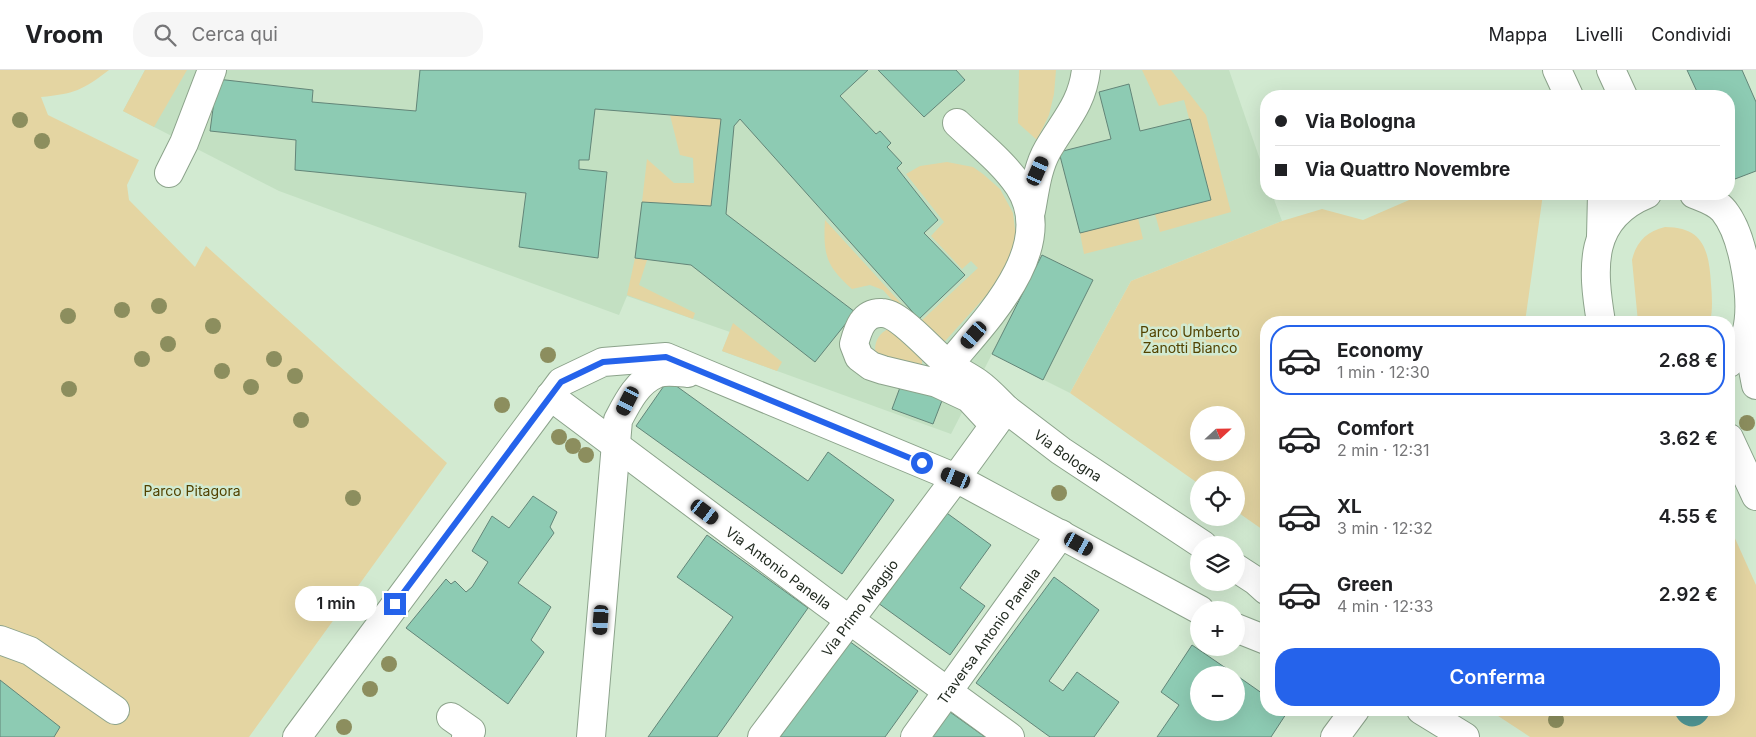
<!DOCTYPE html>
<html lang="it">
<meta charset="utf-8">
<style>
:root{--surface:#fff;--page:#f6f6f6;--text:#202124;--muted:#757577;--line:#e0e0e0;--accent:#2563eb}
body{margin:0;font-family:Inter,sans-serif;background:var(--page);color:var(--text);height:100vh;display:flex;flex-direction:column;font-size:19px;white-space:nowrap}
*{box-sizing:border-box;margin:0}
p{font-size:16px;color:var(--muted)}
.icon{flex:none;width:28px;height:28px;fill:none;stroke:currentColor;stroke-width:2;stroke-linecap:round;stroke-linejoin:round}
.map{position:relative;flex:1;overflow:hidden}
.details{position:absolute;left:1260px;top:246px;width:475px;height:400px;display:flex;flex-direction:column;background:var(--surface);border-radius:20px;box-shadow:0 5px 20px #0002}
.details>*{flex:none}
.hud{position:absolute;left:1260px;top:20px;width:475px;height:110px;border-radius:20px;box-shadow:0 5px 20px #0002;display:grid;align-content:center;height:110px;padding:0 15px;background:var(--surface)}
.needle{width:32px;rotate:68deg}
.buttons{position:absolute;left:1190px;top:336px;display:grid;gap:10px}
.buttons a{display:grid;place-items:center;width:55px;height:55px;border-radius:50%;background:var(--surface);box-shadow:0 5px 20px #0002;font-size:25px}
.end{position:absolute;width:22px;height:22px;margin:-11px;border:6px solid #2563eb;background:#fff;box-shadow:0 0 0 2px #fff}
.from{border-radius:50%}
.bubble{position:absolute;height:35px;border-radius:18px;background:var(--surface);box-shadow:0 5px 20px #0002;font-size:16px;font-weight:600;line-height:35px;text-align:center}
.car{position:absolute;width:15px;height:30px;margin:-15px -8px;border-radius:6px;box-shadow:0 0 4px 1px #0007;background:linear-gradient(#222 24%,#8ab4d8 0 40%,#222 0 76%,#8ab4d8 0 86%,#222 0)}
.hud b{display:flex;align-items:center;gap:18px;height:48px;font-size:19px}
.hud b+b{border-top:1px solid var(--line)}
.hud i{width:12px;height:12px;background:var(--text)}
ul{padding:9px 0 0;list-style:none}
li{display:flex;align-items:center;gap:15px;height:70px;margin:0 10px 8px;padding:0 5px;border:2px solid transparent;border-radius:20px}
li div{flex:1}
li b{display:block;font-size:19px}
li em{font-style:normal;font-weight:600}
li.on{border-color:var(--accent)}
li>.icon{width:45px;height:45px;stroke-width:1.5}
.button{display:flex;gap:10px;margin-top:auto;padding:10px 15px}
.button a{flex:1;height:58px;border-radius:20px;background:var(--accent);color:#fff;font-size:20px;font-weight:600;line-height:58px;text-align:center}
header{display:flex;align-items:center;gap:30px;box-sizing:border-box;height:70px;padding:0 25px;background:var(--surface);border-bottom:1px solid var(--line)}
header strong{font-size:24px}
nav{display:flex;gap:28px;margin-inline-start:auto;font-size:18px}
.search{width:350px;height:45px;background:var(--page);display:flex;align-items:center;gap:12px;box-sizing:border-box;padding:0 18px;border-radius:20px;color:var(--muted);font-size:19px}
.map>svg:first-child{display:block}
.built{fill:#c3e0c2}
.green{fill:#e4d5a2;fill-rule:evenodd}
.water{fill:#509795}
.building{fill:#8dcbb3;stroke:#638578}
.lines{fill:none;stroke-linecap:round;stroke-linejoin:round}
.minor-casing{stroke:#8ca38b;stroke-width:30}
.minor{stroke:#fff;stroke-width:28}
.tree{fill:#8c8e5e}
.route{stroke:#2563eb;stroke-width:6}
.labels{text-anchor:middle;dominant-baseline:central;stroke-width:5;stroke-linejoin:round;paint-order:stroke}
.park-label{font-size:14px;fill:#524200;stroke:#d2ead1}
.street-label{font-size:14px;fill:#1e271d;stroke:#d2ead1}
</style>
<header>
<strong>Vroom</strong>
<div class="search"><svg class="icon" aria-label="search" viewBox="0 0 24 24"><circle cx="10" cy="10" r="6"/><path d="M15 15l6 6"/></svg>Cerca qui</div>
<nav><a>Mappa</a><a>Livelli</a><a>Condividi</a></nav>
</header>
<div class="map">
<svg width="1756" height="667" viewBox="0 0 1756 667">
<rect width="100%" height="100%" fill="#d2ead1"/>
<path class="built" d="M145 0H1229L1266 107V124H1272L1282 151 1131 211 1070 323 992 284 951 364 722 281 730 262 627 226 619 245 279 121 123 41Z"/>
<path class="green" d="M0 0H109C83 20 74 24 41 27L48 45 139 90 127 115 129 130 195 197 206 176 447 393 249 667H0Z
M145 0H187L154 57 123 41Z
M1019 0H1056L1054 24 1049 45 1037 70 1018 53Z
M1142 0H1171L1206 45 1231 142 1160 162 1155 144 1211 129 1184 30 1159 36Z
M670 45 721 49 711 136 642 132 647 89 674 113H694L693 88 680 85Z
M947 92 973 97 983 104 1000 119 1013 143 1016 168 1002 208 937 280 883 220 870 215 852 219C826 196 823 185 825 150L919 253 978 198 971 191 962 199 931 166 944 152 906 104 920 96Z
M1423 124H1543L1525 252H1266V462L1236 441V410H1199V414L1070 323 1131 211 1282 151 1322 139 1363 150ZM1199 345H1236V382H1199Z
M1138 148 1143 169 1084 184 1080 163Z
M1665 157C1704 157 1709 181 1711 214 1712 227 1713 239 1710 252H1638L1632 190C1636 172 1647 161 1665 157Z
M635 188 647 190 639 215 695 243 693 249 627 225Z
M733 253 782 292 777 301 722 281Z
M888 259H893L922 290V296L876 285C873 274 878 264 888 259Z
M1729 455 1756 515V667H1530L1489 640H1729Z"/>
<path class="water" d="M1674 640H1710V642C1703 662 1679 661 1674 640Z"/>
<path class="building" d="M420 0H868L840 26 876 64 880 61 891 73 887 77 902 93 897 98 938 150 924 163 965 205 919 249 740 49 734 56 726 144 855 242 815 292 691 195 635 188 642 132 711 136 721 49 595 39 589 90H579V99L607 102 598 188 519 177 526 123 295 100 296 70 210 61 217 9 313 20 312 32 416 41Z
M878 0H956L965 10 924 47Z
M1687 0H1742L1756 32V101L1735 109 1729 94V26H1699Z
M1129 14 1140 61 1190 49 1211 130 1080 163 1059 82 1111 69 1099 22Z
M1042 185 1093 210 1043 310 992 284Z
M668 310 808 411 828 382 894 430 842 504 636 356Z
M902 312 943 328 933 354 892 339Z
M533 426 557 442 550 457 554 463 518 513 551 537 531 570 544 582 508 634 406 558 446 509 451 514 455 511 466 522 472 517 488 492 472 481 492 446 509 458Z
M944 441 991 475 960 518 985 536 950 585 878 533Z
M707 465 808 538 717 667H648L733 547 677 507Z
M1054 507 1099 540 1049 611 1063 621 1077 602 1119 632 1094 667H1050L976 613Z
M849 571 918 621 885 667H780Z
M1192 575 1236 605H1199V642H1236V605L1266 626V640L1288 641 1271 667H1157L1179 635 1161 622Z
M0 610 60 657 54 667H0Z
M950 642 985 667H932Z"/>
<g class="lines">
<defs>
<g id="minor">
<path d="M1557 0 1569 26"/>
<path d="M1611 0 1623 26"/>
<path d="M169 103 184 73 212 0"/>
<path d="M1694 124C1704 128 1717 132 1724 141 1744 166 1755 233 1746 264 1743 275 1737 285 1729 293"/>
<path d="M1031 141C1035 120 1037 98 1048 79 1065 50 1082 34 1086 0"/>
<path d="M1601 167 1602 124"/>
<path d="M1601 252C1592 198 1588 148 1647 124"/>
<path d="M1746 263 1756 315"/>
<path d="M949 294C986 250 1059 177 1019 116 1003 92 978 73 957 53"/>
<path id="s1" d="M550 326 825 532 1010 667"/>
<path d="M994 355 969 328 937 313 883 300 871 296 859 287 854 274C858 259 863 242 882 243 900 243 932 282 948 294 957 301 968 306 978 313 988 320 997 330 1006 339"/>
<path d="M1729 368 1756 426"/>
<path d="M1236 498 1256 511 1266 520"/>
<path d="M1236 558 1266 570"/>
<path d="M0 570 30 581 115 640"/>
<path d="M1421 640 1465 667"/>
<path d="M451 647 471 661 466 667"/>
<path id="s2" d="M297 667 561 312 603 292 666 287 956 408 1006 339 1061 381 1203 475"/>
<path d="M591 667 618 350C627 333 637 312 656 304 664 300 678 302 688 303"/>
<path id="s3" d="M762 667 956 408 1200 540"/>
<path id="s4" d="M915 667 1061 464"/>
<path d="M1335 667 1355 640"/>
</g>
</defs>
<use href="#minor" class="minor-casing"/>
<use href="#minor" class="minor"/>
</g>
<g class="tree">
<circle cx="20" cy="50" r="8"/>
<circle cx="42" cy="71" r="8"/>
<circle cx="159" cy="236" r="8"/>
<circle cx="122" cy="240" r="8"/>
<circle cx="68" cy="246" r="8"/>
<circle cx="213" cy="256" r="8"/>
<circle cx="168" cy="274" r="8"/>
<circle cx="548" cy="285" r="8"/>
<circle cx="142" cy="289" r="8"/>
<circle cx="274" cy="289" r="8"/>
<circle cx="222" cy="301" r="8"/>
<circle cx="295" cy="306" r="8"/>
<circle cx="251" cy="317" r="8"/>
<circle cx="69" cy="319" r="8"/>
<circle cx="502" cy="335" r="8"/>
<circle cx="301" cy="350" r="8"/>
<circle cx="1747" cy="353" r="8"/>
<circle cx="559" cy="367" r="8"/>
<circle cx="573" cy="376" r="8"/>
<circle cx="586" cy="385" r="8"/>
<circle cx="1059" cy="423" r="8"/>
<circle cx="353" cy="428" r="8"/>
<circle cx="389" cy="594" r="8"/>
<circle cx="370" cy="619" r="8"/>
<circle cx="1556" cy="650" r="8"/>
<circle cx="344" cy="657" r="8"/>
</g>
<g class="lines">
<path class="route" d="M395 534 561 312 603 292 666 287 922 393"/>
</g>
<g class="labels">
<g class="park-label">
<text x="1190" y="261">Parco Umberto<tspan x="1190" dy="16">Zanotti Bianco</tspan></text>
<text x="192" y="420">Parco Pitagora</text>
</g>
<g class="street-label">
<text stroke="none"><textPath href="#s2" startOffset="1029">Via Bologna</textPath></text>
<text stroke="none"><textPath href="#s1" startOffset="286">Via Antonio Panella</textPath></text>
<text stroke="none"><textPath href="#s3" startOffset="162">Via Primo Maggio</textPath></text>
<text stroke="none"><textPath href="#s4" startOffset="125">Traversa Antonio Panella</textPath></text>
</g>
</g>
</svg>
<div class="buttons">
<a><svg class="needle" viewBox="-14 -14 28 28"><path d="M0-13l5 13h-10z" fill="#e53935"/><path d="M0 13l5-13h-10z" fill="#757577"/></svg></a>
<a><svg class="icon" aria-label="locate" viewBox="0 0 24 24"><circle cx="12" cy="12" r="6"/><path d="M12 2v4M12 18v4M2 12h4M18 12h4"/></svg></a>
<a><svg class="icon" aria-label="layers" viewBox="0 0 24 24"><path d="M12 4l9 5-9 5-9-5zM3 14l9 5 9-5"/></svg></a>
<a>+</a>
<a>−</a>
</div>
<i class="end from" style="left:922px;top:393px"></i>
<i class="end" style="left:395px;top:534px"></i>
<div class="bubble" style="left:295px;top:516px;width:82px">1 min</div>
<i class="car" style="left:1038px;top:101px;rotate:24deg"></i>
<i class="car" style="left:974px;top:265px;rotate:221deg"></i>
<i class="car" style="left:628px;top:331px;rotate:207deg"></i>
<i class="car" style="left:956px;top:408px;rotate:292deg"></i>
<i class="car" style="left:705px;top:442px;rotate:127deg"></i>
<i class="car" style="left:1079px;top:474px;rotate:119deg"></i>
<i class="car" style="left:601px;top:550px;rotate:184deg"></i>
<div class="hud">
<b><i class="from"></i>Via Bologna</b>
<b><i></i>Via Quattro Novembre</b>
</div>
<section class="details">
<ul>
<li class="on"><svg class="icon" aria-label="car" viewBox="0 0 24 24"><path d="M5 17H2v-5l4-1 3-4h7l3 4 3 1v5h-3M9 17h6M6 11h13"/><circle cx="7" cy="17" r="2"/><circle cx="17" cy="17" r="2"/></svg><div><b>Economy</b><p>1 min · 12:30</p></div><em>2.68 €</em></li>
<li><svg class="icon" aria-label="car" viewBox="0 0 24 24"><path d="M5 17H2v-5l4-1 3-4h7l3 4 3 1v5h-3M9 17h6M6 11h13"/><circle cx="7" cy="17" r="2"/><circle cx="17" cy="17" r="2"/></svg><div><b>Comfort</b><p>2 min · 12:31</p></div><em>3.62 €</em></li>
<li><svg class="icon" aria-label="car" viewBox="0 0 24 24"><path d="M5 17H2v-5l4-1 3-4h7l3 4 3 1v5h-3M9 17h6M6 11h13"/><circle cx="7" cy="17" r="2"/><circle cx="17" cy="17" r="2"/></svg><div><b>XL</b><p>3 min · 12:32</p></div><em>4.55 €</em></li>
<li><svg class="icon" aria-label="car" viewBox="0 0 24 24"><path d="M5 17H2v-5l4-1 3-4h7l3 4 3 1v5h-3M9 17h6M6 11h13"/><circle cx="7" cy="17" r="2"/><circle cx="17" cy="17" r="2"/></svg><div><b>Green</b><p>4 min · 12:33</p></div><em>2.92 €</em></li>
</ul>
<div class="button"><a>Conferma</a></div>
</section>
</div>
